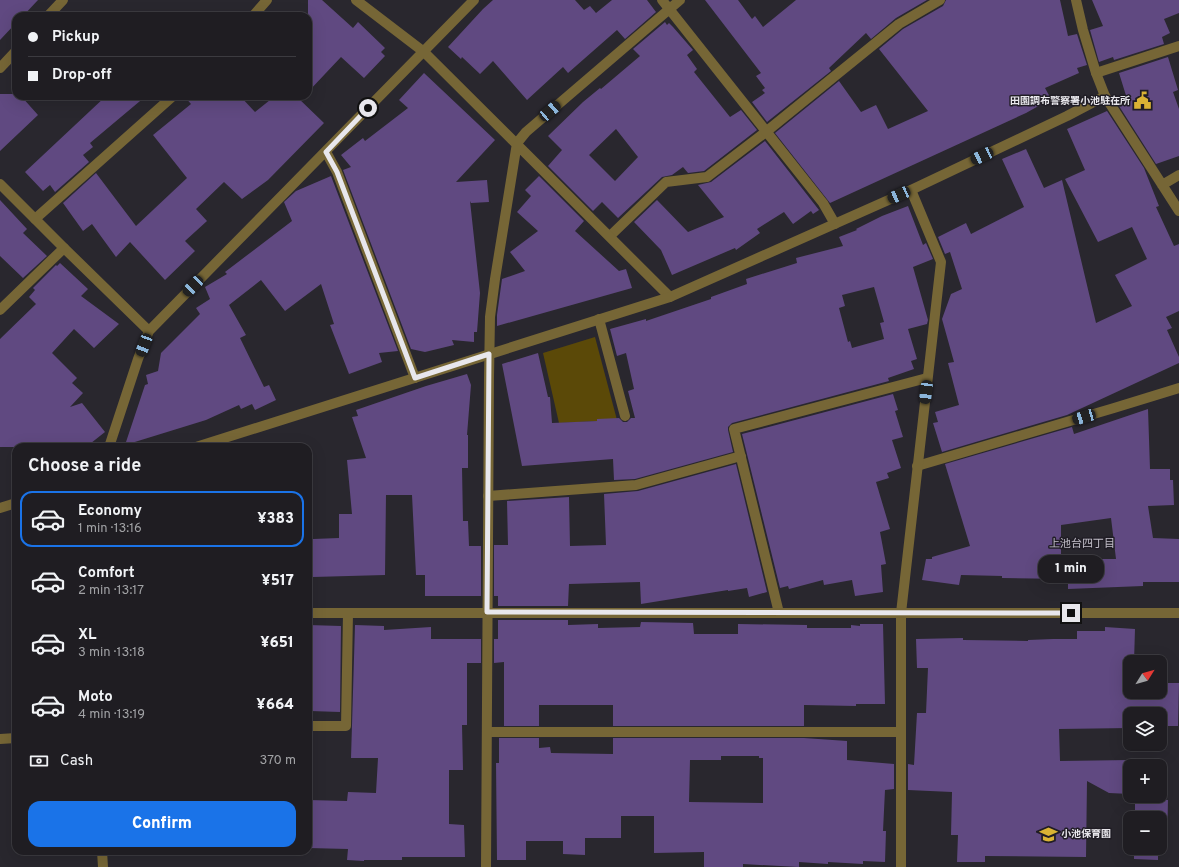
<!DOCTYPE html>
<meta charset="utf-8">
<style>
:root{--surface:#1f1d22;--page:#2c2a2f;--text:#f1f3f6;--muted:#a1a2a5;--line:#3c3b40;--accent:#1a73e8}
body{margin:0;font-family:Overpass,"Noto Sans JP",sans-serif;background:var(--page);color:var(--text);height:100vh;display:flex;flex-direction:column;font-size:15px;white-space:nowrap}
*{box-sizing:border-box;margin:0}
p{font-size:13px;color:var(--muted)}
.icon{flex:none;width:22px;height:22px;fill:none;stroke:currentColor;stroke-width:2;stroke-linecap:round;stroke-linejoin:round}
.map{position:relative;flex:1;overflow:hidden}
.panel{position:absolute;left:12px;top:443px;width:300px;height:412px;display:flex;flex-direction:column;background:var(--surface);border-radius:12px;box-shadow:0 4px 16px #0002,0 0 0 1px var(--line)}
.panel>*{flex:none}
.guide{position:absolute;left:12px;top:12px;width:300px;height:88px;border-radius:12px;box-shadow:0 4px 16px #0002,0 0 0 1px var(--line);display:grid;align-content:center;height:88px;padding:0 16px;background:var(--surface)}
.needle{width:26px;rotate:53deg}
.buttons{position:absolute;left:1123px;top:655px;display:grid;gap:8px}
.buttons a{display:grid;place-items:center;width:44px;height:44px;border-radius:8px;background:var(--surface);box-shadow:0 4px 16px #0002,0 0 0 1px var(--line);font-size:20px}
.end{position:absolute;width:18px;height:18px;margin:-9px;border:5px solid #e8e7ec;background:#111;box-shadow:0 0 0 2px #111}
.from{border-radius:50%}
.bubble{position:absolute;height:28px;border-radius:12px;background:var(--surface);box-shadow:0 4px 16px #0002,0 0 0 1px var(--line);font-size:13px;font-weight:800;line-height:28px;text-align:center}
.car{position:absolute;width:12px;height:24px;margin:-12px -6px;border-radius:5px;box-shadow:0 0 3px 1px #0007;background:linear-gradient(#222 24%,#8ab4d8 0 40%,#222 0 76%,#8ab4d8 0 86%,#222 0)}
.guide b{display:flex;align-items:center;gap:14px;height:38px;font-size:15px}
.guide b+b{border-top:1px solid var(--line)}
.guide i{width:10px;height:10px;background:var(--text)}
ul{padding:0;list-style:none}
li{display:flex;align-items:center;gap:12px;height:56px;margin:0 8px 6px;padding:0 8px;border:2px solid transparent;border-radius:12px}
li div{flex:1}
li b{display:block;font-size:15px}
li em{font-style:normal;font-weight:800}
li.active{border-color:var(--accent)}
li>.icon{width:36px;height:36px;stroke-width:1.5}
h2{padding:0 16px;font-size:18px;line-height:48px}
.pay{display:flex;align-items:center;gap:10px;height:44px;padding:0 16px;font-size:15px}
.pay p{margin-inline-start:auto}
.cta{display:flex;gap:8px;margin-top:auto;padding:8px 16px}
.cta a{flex:1;height:46px;border-radius:12px;background:var(--accent);color:#fff;font-size:16px;font-weight:800;line-height:46px;text-align:center}
.map>svg:first-child{display:block}
.green{fill:#5b4908}
.building{fill:#604981;fill-rule:evenodd}
.lines{fill:none;stroke-linecap:round;stroke-linejoin:round}
.service{stroke:#766636;stroke-width:10}
.minor{stroke:#766636;stroke-width:10}
.tertiary{stroke:#766636;stroke-width:10}
.route{stroke:#e8e7ec;stroke-width:5}
.labels{text-anchor:middle;dominant-baseline:central;stroke-width:3;stroke-linejoin:round;paint-order:stroke}
.poi-label{font-size:10px;font-weight:bold;fill:#e8e7ec;stroke:#201d25;text-anchor:end}
.neighbourhood-label{font-size:11px;fill:#c0bdc7;stroke:#201d25}
</style>
<div class="map">
<svg width="1179" height="867" viewBox="0 0 1179 867">
<rect width="100%" height="100%" fill="#29272e"/>
<path class="green" d="M595 337 617 420 559 423 543 353Z"/>
<path class="building" d="M0 0H38L23 16H16V23L0 40Z
M308 0H322L353 28 358 22 385 48 381 52 385 56 364 78 341 57 308 92Z
M493 0H575L584 10 590 6 596 13 612 0H647L656 12 625 39 617 30 568 73 563 67 527 100 493 61 480 74 462 57 461 59 448 47 483 9Z
M705 0H738L752 19 755 16 763 27 796 0H927L896 18 871 39 866 33 829 68 831 71 767 122 752 102 765 93 762 90 765 88 756 76 761 73Z
M946 0H1060L1068 36 1077 34 1087 65 1077 68 1079 73 1045 88 1051 99 1026 113 830 203 775 133 839 81 861 112 876 105 888 129 928 111 879 49 903 29 943 6Z
M1092 0H1179V13L1164 19 1170 33 1162 37 1164 44 1114 60 1113 57 1099 62 1090 30 1103 26Z
M665 22 667 25 669 23 673 27 693 50 687 55 697 69 694 72 730 117 741 110 757 130 704 171 688 173 683 167 672 175 662 177 618 218 602 202 593 211 548 166 562 150 548 136 583 102 600 88 601 89 640 56 633 49ZM616 129 638 157 615 181 589 155Z
M1168 57 1178 90 1173 92 1179 109V156L1156 164 1119 106 1128 102 1119 73Z
M424 73 495 140 456 182 487 180 489 202 471 203 470 201 480 293 477 332H474V342L452 340 454 345 425 352 411 349 343 170 351 167 341 155 363 138 365 141 408 108 399 100Z
M0 94H16V96H21L38 115 0 151Z
M106 96H146L90 143 93 147 83 155 89 162 55 192 50 185 43 191 25 172Z
M184 96H240L255 112 275 96H296L324 123 268 180 242 199 224 182 196 209 207 221 185 241 195 251 165 280 130 242 116 257 92 224 83 231 63 203 96 173 136 226 187 178 153 135 191 104Z
M1107 111 1144 168 1159 206 1156 207 1174 246 1179 244V311L1166 317 1172 328 1167 330 1179 357V363L1067 415 942 452 933 423 938 422 935 412 959 405 948 363 954 362 942 319 951 294 962 289 950 252 945 254 938 237 966 223 971 234 1024 207 1002 159 1026 149 1044 188 1062 180 1096 323 1132 306 1115 275 1147 259 1132 227 1098 242 1065 179 1085 170 1067 129Z
M765 141 819 210 813 214 811 211 793 224 784 212 757 229 760 233 736 250 735 248 672 275 661 250 634 222 657 200 688 232 724 217 698 185 711 182Z
M331 176 398 351 379 353 382 362 349 374 330 325 334 324 321 284 285 311 261 280 229 305 246 335 240 338 264 387 269 385 276 400 255 410 252 404 241 409 239 405 206 420 125 445 145 385 148 384 146 375 158 371 161 353 200 314 196 308 210 299 205 287 227 274 225 272 292 221 284 202 296 191Z
M539 176 584 221 575 231 619 271 626 269 632 288 497 326V315L502 279 525 271 510 252 538 231 517 212 531 196 525 190Z
M0 200 27 229 23 233 47 256 23 278 0 256Z
M908 206 923 245 926 243 933 259 913 267 928 320 927 324 908 329 917 359 911 361 914 369 888 378 889 381 732 423 728 427V430L733 452 635 479 614 480 613 459 522 466 502 364 538 353 548 397H550L552 423 597 421V419L619 418 623 422H627L631 418H635L628 391 634 389 626 353 617 356 610 329 646 319V321L711 299V297L747 284 746 279 797 263 796 258 843 246 839 237 857 230 856 229 882 216ZM874 287 884 322 880 323 884 339 852 348 850 341 848 342 839 308 845 306 842 295Z
M60 263 88 289 81 296 119 324 94 348 74 329 52 353 77 378 72 383 83 393 70 407 82 403 105 432 86 447H0V339L36 304 29 297 35 290 33 288 56 265 57 266Z
M467 374 471 385 467 435H468V468H462L463 521H468L469 546H481V596H425V575H416L412 495H386L385 575 313 577V539L339 538V514H352L347 460 366 458 352 417 358 416 356 410 426 386Z
M893 394 898 410 895 411 903 437 892 440 901 468 887 473 889 478 876 482 890 529 880 532 886 564 881 565 883 592 855 596 852 580 824 585 823 580 789 589 788 586 780 588 742 434Z
M1148 409 1150 469H1170V480H1173L1174 505 1148 506 1153 538 1179 539V582H1143V586L1068 589V579L1002 578V576L961 575 959 585 922 580 926 559H932V557L970 546 945 464 1072 427 1074 434ZM1111 518 1116 559H1061V525Z
M736 464 767 592 749 597 747 588 728 591V590L641 604 640 582 569 584 568 606H498V596H494V545H508L507 501 569 497 570 546 606 545 604 494 638 491Z
M498 620H568V625L598 624V628L640 627 641 622 693 623 694 634H738V624L807 625V628H851V625L860 626V624H883L885 704H856V706L804 705V726H613V705H539V726H504V662L494 663V639H498Z
M308 625 341 626 340 712 310 711V701H308Z
M355 625 384 626V630L431 627V639H481V663H467V725H462L463 770H449V824L464 825 465 857H402V860H364V861L347 860 348 849 308 848V800L347 801 348 792 376 793 378 758H351Z
M1105 627 1135 629 1134 662H1130V692H1160V683H1179L1178 726H1160V714H1130V728L1059 729 1060 761 1130 760V794L1109 793 1087 781 1086 857 985 856V862H957L958 835H951L952 792 908 790V764L914 765 917 713H926L928 668H917L916 639 963 638V640L1028 641V640L1053 639H1077V631H1105Z
M499 738H539V748L550 747 551 753 613 754V738H804L847 741V760L894 764V789L885 790 883 831H886L885 862 863 861V864L828 862V864L799 862V867L743 864V867H704V852L654 853V816H621V838H585V855L563 854V841H526V860H497L496 763H499ZM721 756H759V758H763V803L689 802 690 760H721Z
M1135 799 1168 800 1167 850 1158 849V860L1134 859V848H1160V818H1135Z"/>
<g class="lines">
<path class="service" d="M253 16 267 0
M1096 73 1179 46
M326 152 337 172 415 378
M35 219 173 96
M610 236 666 182 707 177 767 131 899 24 940 0
M0 310 64 248
M599 319 625 416
M917 466 1114 408 1179 388
M488 496 636 485 741 456
M779 613 734 429 927 378
M308 726H346L348 613
M487 732H901"/>
<path class="minor" d="M356 0 424 52 670 297
M662 0 823 203 835 224
M48 16 63 0
M0 68 16 51
M1105 96 1179 211
M0 184 64 248 149 331
M1162 185 1179 175
M109 447 138 359 149 331 474 0
M308 613H1179
M0 739 16 738
M102 851 103 867
M486 867 489 377 490 317 495 279 517 143 526 132 680 0
M901 867V613L941 262 911 190"/>
<path class="tertiary" d="M196 447 670 297 911 190 1067 116 1105 96 1096 73 1083 30 1076 0
M0 508 16 503"/>
</g>
<g class="lines">
<path class="route" d="M368 108 326 152 337 172 415 378 489 354 487 612 1071 613"/>
</g>
<defs>
<symbol id="civic-bare" viewBox="-9 -9 18 18"><path d="M-.6-6.5H3V-4.5H.6V-3L4-1V1h2V6H-6V1h2V-1L-.6-3ZM-1.2 2.5V6h2.4V2.5Z" fill="#dab334" stroke="#201d25" stroke-width="2.5" paint-order="stroke"/></symbol>
<symbol id="school-bare" viewBox="-9 -9 18 18"><path d="M0-5L7-2L0 1L-7-2ZM-4 1L0 2.5L4 1V4Q0 6-4 4Z" fill="#dab334" stroke="#201d25" stroke-width="2.5" paint-order="stroke"/></symbol>
</defs>
<g fill-rule="evenodd">
<use href="#civic-bare" x="1130" y="88" width="25" height="25"/>
<use href="#school-bare" x="1036" y="822" width="25" height="25"/>
</g>
<g class="labels">
<g class="poi-label">
<text x="1130" y="101">田園調布警察署小池駐在所</text>
<text x="1061" y="834" text-anchor="start">小池保育園</text>
</g>
<g class="neighbourhood-label">
<text x="1082" y="544">上池台四丁目</text>
</g>
</g>
</svg>
<div class="buttons">
<a><svg class="needle" viewBox="-14 -14 28 28"><path d="M0-13l5 13h-10z" fill="#e53935"/><path d="M0 13l5-13h-10z" fill="#a1a2a5"/></svg></a>
<a><svg class="icon" aria-label="layers" viewBox="0 0 24 24"><path d="M12 4l9 5-9 5-9-5zM3 14l9 5 9-5"/></svg></a>
<a>+</a>
<a>−</a>
</div>
<i class="end from" style="left:368px;top:108px"></i>
<i class="end" style="left:1071px;top:613px"></i>
<div class="bubble" style="left:1038px;top:555px;width:66px">1 min</div>
<i class="car" style="left:550px;top:111px;rotate:49deg"></i>
<i class="car" style="left:982px;top:156px;rotate:245deg"></i>
<i class="car" style="left:899px;top:195px;rotate:246deg"></i>
<i class="car" style="left:193px;top:286px;rotate:224deg"></i>
<i class="car" style="left:144px;top:345px;rotate:201deg"></i>
<i class="car" style="left:926px;top:392px;rotate:187deg"></i>
<i class="car" style="left:1084px;top:417px;rotate:254deg"></i>
<div class="guide">
<b><i class="from"></i>Pickup</b>
<b><i></i>Drop-off</b>
</div>
<section class="panel">
<h2>Choose a ride</h2>
<ul>
<li class="active"><svg class="icon" aria-label="car" viewBox="0 0 24 24"><path d="M5 17H2v-5l4-1 3-4h7l3 4 3 1v5h-3M9 17h6M6 11h13"/><circle cx="7" cy="17" r="2"/><circle cx="17" cy="17" r="2"/></svg><div><b>Economy</b><p>1 min · 13:16</p></div><em>¥383</em></li>
<li><svg class="icon" aria-label="car" viewBox="0 0 24 24"><path d="M5 17H2v-5l4-1 3-4h7l3 4 3 1v5h-3M9 17h6M6 11h13"/><circle cx="7" cy="17" r="2"/><circle cx="17" cy="17" r="2"/></svg><div><b>Comfort</b><p>2 min · 13:17</p></div><em>¥517</em></li>
<li><svg class="icon" aria-label="car" viewBox="0 0 24 24"><path d="M5 17H2v-5l4-1 3-4h7l3 4 3 1v5h-3M9 17h6M6 11h13"/><circle cx="7" cy="17" r="2"/><circle cx="17" cy="17" r="2"/></svg><div><b>XL</b><p>3 min · 13:18</p></div><em>¥651</em></li>
<li><svg class="icon" aria-label="car" viewBox="0 0 24 24"><path d="M5 17H2v-5l4-1 3-4h7l3 4 3 1v5h-3M9 17h6M6 11h13"/><circle cx="7" cy="17" r="2"/><circle cx="17" cy="17" r="2"/></svg><div><b>Moto</b><p>4 min · 13:19</p></div><em>¥664</em></li>
</ul>
<div class="pay"><svg class="icon" aria-label="cash" viewBox="0 0 24 24"><path d="M3 7h18v10H3z"/><circle cx="12" cy="12" r="2"/></svg>Cash<p>370 m</p></div>
<div class="cta"><a>Confirm</a></div>
</section>
</div>
